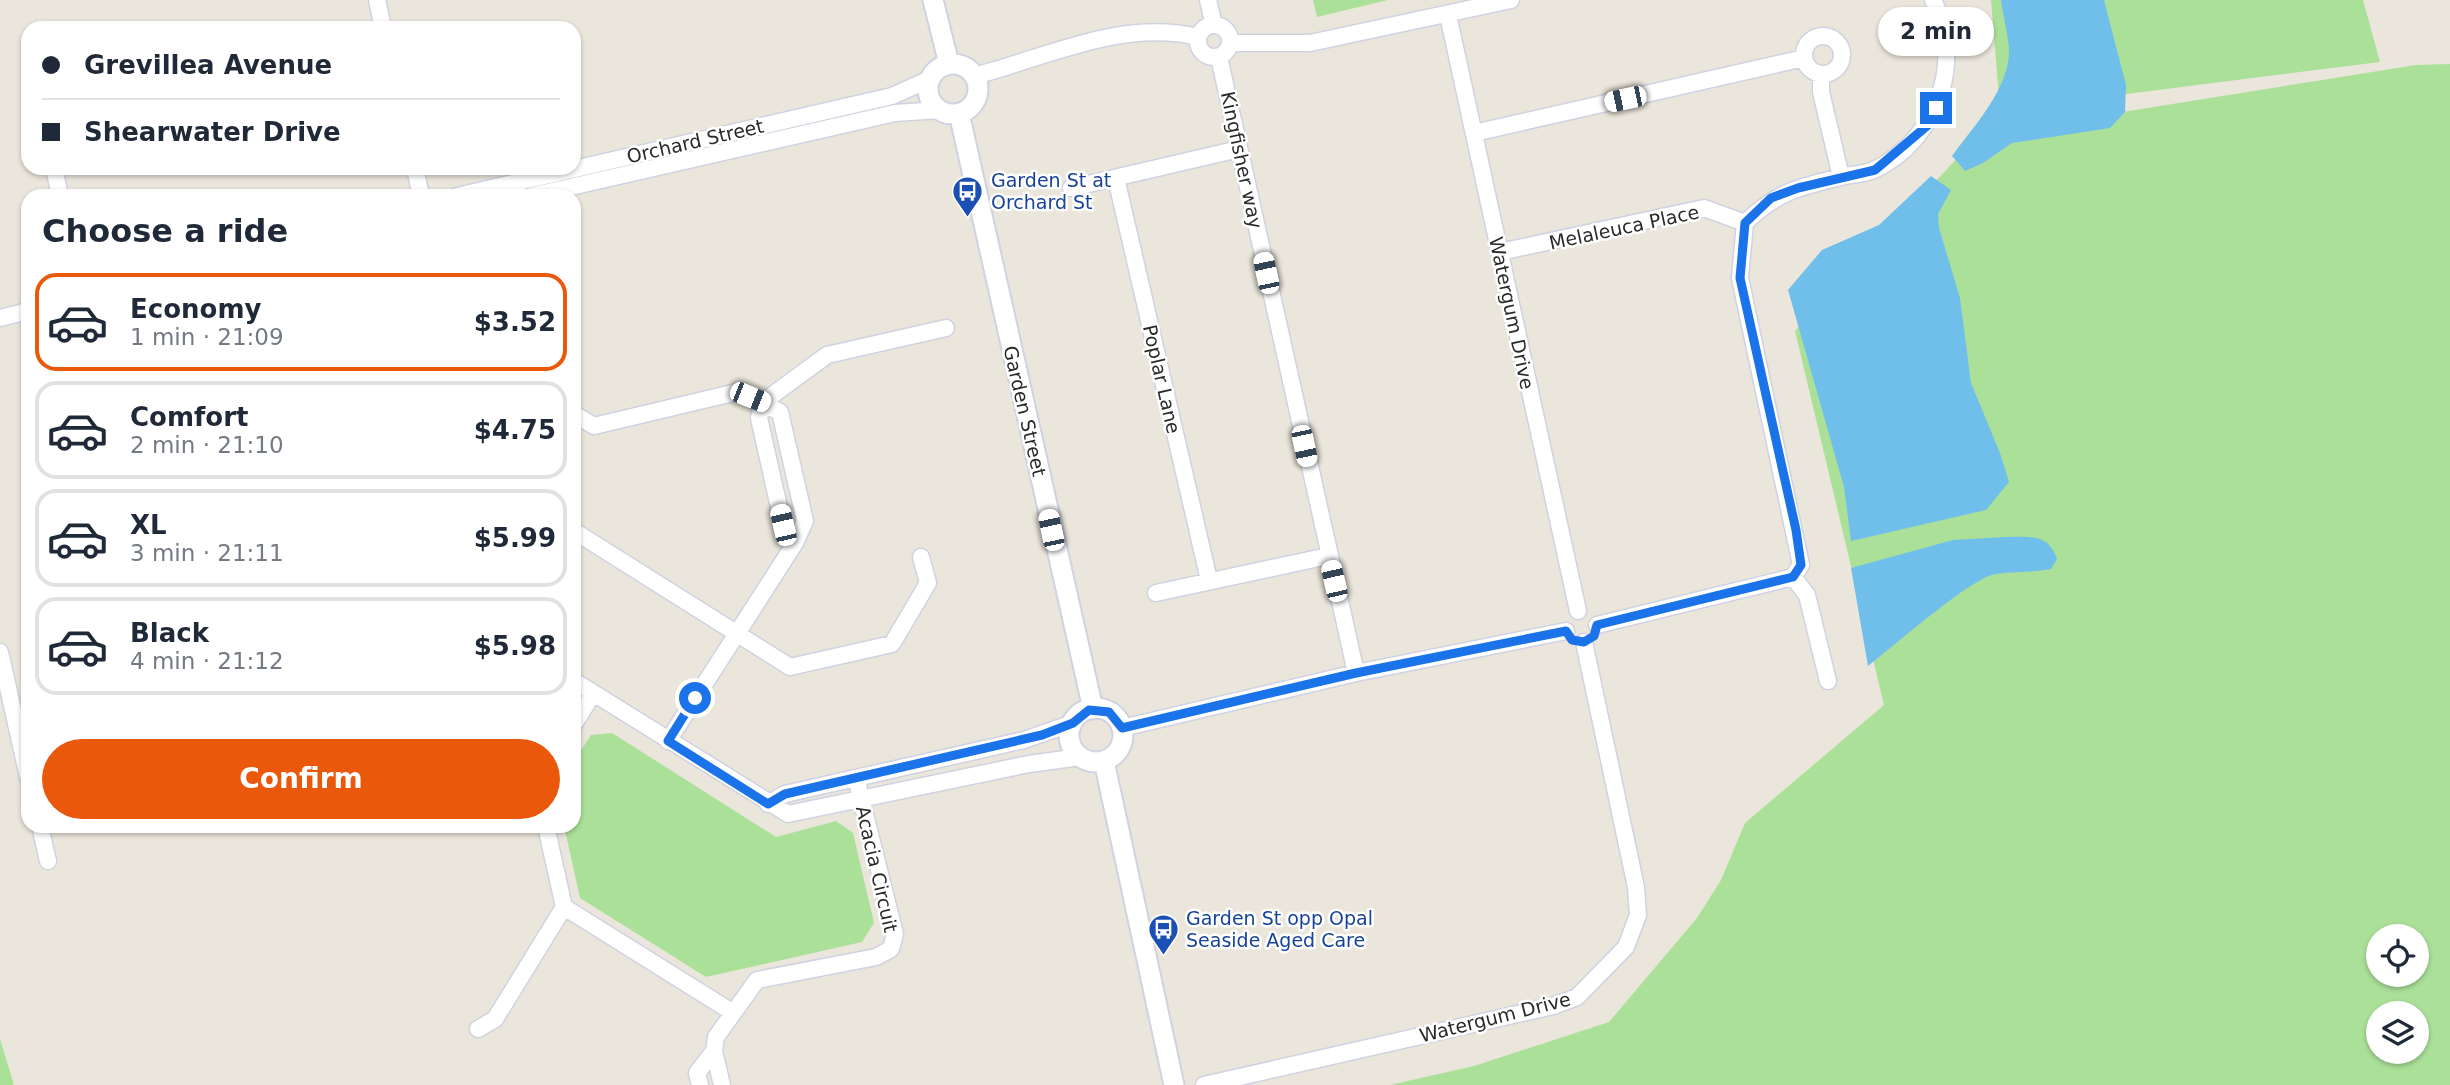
<!DOCTYPE html>
<meta charset="utf-8">
<style>
:root{--surface:#fff;--page:#f2f2f3;--text:#1f2937;--muted:#747a83;--line:#e0e1e3;--accent:#ea580c}
body{margin:0;font-family:"DejaVu Sans",sans-serif;background:var(--page);color:var(--text);height:100vh;display:flex;flex-direction:column;font-size:26px;white-space:nowrap}
*{box-sizing:border-box;margin:0}
p{font-size:23px;color:var(--muted)}
.icon{flex:none;width:38px;height:38px;fill:none;stroke:currentColor;stroke-width:2;stroke-linecap:round;stroke-linejoin:round}
.map{position:relative;flex:1;overflow:hidden}
.panel{position:absolute;left:21px;top:189px;width:560px;height:644px;display:flex;flex-direction:column;background:var(--surface);border-radius:21px;box-shadow:0 2px 5px #0004}
.panel>*{flex:none}
.guide{position:absolute;left:21px;top:21px;width:560px;height:154px;border-radius:21px;box-shadow:0 2px 5px #0004;display:grid;align-content:center;height:154px;padding:0 21px;background:var(--surface)}
.buttons{position:absolute;left:2366px;top:924px;display:grid;gap:14px}
.buttons a{display:grid;place-items:center;width:63px;height:63px;border-radius:50%;background:var(--surface);box-shadow:0 2px 5px #0004;font-size:35px}
.end{position:absolute;width:32px;height:32px;margin:-16px;border:9px solid #1a73e8;background:#fff;box-shadow:0 0 0 4px #fff}
.from{border-radius:50%}
.bubble{position:absolute;height:49px;border-radius:24px;background:var(--surface);box-shadow:0 2px 5px #0004;font-size:23px;font-weight:700;line-height:49px;text-align:center}
.car{position:absolute;width:21px;height:42px;margin:-21px -10px;border-radius:9px;box-shadow:0 0 5px 2px #0007;background:linear-gradient(#fff 24%,#345 0 40%,#fff 0 76%,#345 0 86%,#fff 0)}
.guide b{display:flex;align-items:center;gap:24px;height:66px;font-size:26px}
.guide b+b{border-top:2px solid var(--line)}
.guide i{width:18px;height:18px;background:var(--text)}
ul{padding:0;list-style:none}
li{display:flex;align-items:center;gap:21px;height:98px;margin:0 14px 10px;padding:0 7px;border:4px solid var(--line);border-radius:21px}
li div{flex:1}
li b{display:block;font-size:26px}
li em{font-style:normal;font-weight:700}
li.on{border-color:var(--accent)}
li>.icon{width:63px;height:63px;stroke-width:1.5}
h2{padding:0 21px;font-size:32px;line-height:84px}
.button{display:flex;gap:14px;margin-top:auto;padding:14px 21px}
.button a{flex:1;height:80px;border-radius:42px;background:var(--accent);color:#fff;font-size:28px;font-weight:700;line-height:80px;text-align:center}
.map>svg:first-child{display:block}
.green{fill:#abe099;fill-rule:evenodd}
.water{fill:#70bfeb}
.lines{fill:none;stroke-linecap:round;stroke-linejoin:round}
.minor-casing{stroke:#d0d2e2;stroke-width:19}
.tertiary-casing{stroke:#d0d2e2;stroke-width:23}
.minor{stroke:#fff;stroke-width:16}
.tertiary{stroke:#fff;stroke-width:19}
.route{stroke:#1a73e8;stroke-width:9}
.labels{text-anchor:middle;dominant-baseline:central;stroke-width:5;stroke-linejoin:round;paint-order:stroke}
.street-label{font-size:19px;fill:#292929;stroke:#fff}
.transit-label{font-size:19px;fill:#164399;stroke:#fff;text-anchor:start}
</style>
<div class="map">
<svg width="2450" height="1085" viewBox="0 0 2450 1085">
<rect width="100%" height="100%" fill="#ebe6db"/>
<path class="green" d="M1313 0H1388L1317 17Z
M1991 0H2363L2380 62 2000 110Z
M2450 64V1085H1390L1474 1066 1609 1022 1697 918 1721 880 1745 823 1884 705 1795 331 1979 135 2416 65ZM2378 936H2417V975H2378ZM2378 1013H2417V1052H2378Z
M612 733 776 837 836 821 853 833 874 923 862 942 706 977 580 898 564 826H574V761L591 735Z
M0 1039 14 1085H0Z"/>
<path class="water" d="M2001 0H2104L2126 85 2125 112 2110 128 2012 143 1983 163 1965 171 1952 156C1973 127 2010 88 2009 50 2008 33 2003 16 2001 0Z
M1931 176 1951 190 1938 214 1939 228 1960 298 1971 383 2000 453 2009 482 1986 510 1851 541 1844 487 1788 290 1822 250 1879 225Z
M2005 537C2030 537 2048 533 2057 559L2051 569C2033 573 2006 571 1992 575 1965 583 1894 646 1868 666L1851 568 1953 540Z"/>
<g class="lines">
<defs>
<path id="minor" d="M377 0 383 28
M1208 0 1214 25
M1448 15 1578 611
M1198 41a16 16 0 1 1 32 0a16 16 0 1 1-32 0Z
M1804 55a19 19 0 1 1 38 0a19 19 0 1 1-38 0Z
M1231 43H1310L1511 0
M1219 57 1356 673
M1821 74V92L1841 177
M974 76C1048 57 1121 19 1198 37
M1474 133 1804 58
M54 168 60 196
M415 168 421 196
M1116 178 1209 580
M1071 188 1239 149
M457 196 892 96 930 79
M531 196 895 113 940 110
M1500 252 1704 208 1745 223
M0 318 28 311
M763 402 827 355 946 328
M763 402 759 418 783 525 795 543
M574 414 594 426 737 392 780 412 805 521 795 543 668 741
M574 531 790 667 892 644 928 583 921 557
M1793 577 1807 595 1828 681
M1156 593 1328 556
M1597 625 1793 577 1801 565 1740 278 1745 223C1777 191 1802 186 1845 176 1855 174 1867 174 1876 169 1937 139 1965 61 1933 0
M0 652 28 777
M574 681 788 814 1029 764 1080 757
M574 724 593 694
M1122 728 1356 673 1566 631
M768 804 785 794 1024 740 1073 723
M40 826 48 861
M546 826 564 907 732 1012
M478 1029 495 1019 564 907
M700 1085 697 1073 714 1051
M722 1085 714 1051 716 1037 757 980 876 957 891 949 895 934 856 778
M1204 1085 1553 1006 1577 997 1626 947 1638 915 1636 887 1584 642"/>
<path id="tertiary" d="M933 0 949 64
M928 89a25 25 0 1 1 50 0a25 25 0 1 1-50 0Z
M959 113 1093 709
M1069 735a27 27 0 1 1 54 0a27 27 0 1 1-54 0Z
M1104 761 1174 1085"/>
</defs>
<use href="#minor" class="minor-casing"/>
<use href="#tertiary" class="tertiary-casing"/>
<use href="#minor" class="minor"/>
<use href="#tertiary" class="tertiary"/>
</g>
<g class="lines">
<path class="route" d="M695 698 668 741 768 804 785 794 1042 735 1073 723 1089 710 1109 712 1122 728 1356 673 1566 631 1572 640 1584 642 1594 636 1597 625 1793 577 1801 565 1796 530 1740 278 1745 223 1771 198 1798 188 1875 170 1928 125 1936 108"/>
</g>
<defs>
<symbol id="bus-pin" viewBox="-11 -11 22 30"><path d="M0 17L-7.5 6A9.5 9.5 0 1 1 7.5 6Z" fill="#1a4fb4" stroke="#fff"/><path d="M-5-6H5V4H4V6H2V4H-2V6H-4V4H-5ZM-3.5-4V0h7V-4ZM-3.5 1.2v1.5H-2V1.2ZM2 1.2v1.5H3.5V1.2Z" fill="#fff"/></symbol>
</defs>
<g fill-rule="evenodd">
<use href="#bus-pin" x="950" y="174" width="35" height="47"/>
<use href="#bus-pin" x="1146" y="912" width="35" height="47"/>
</g>
<g class="labels">
<g class="street-label">
<text transform="translate(695 141) rotate(-13)">Orchard Street</text>
<text transform="translate(1242 160) rotate(78)">Kingfisher way</text>
<text transform="translate(1624 227) rotate(-12)">Melaleuca Place</text>
<text transform="translate(1512 313) rotate(78)">Watergum Drive</text>
<text transform="translate(1162 379) rotate(77)">Poplar Lane</text>
<text transform="translate(1025 411) rotate(77)">Garden Street</text>
<text transform="translate(877 869) rotate(77)">Acacia Circuit</text>
<text transform="translate(1495 1017) rotate(-14)">Watergum Drive</text>
</g>
<g class="transit-label">
<text x="991" y="180">Garden St at<tspan x="991" dy="22">Orchard St</tspan></text>
<text x="1186" y="918">Garden St opp Opal<tspan x="1186" dy="22">Seaside Aged Care</tspan></text>
</g>
</g>
</svg>
<div class="buttons">
<a><svg class="icon" aria-label="locate" viewBox="0 0 24 24"><circle cx="12" cy="12" r="6"/><path d="M12 2v4M12 18v4M2 12h4M18 12h4"/></svg></a>
<a><svg class="icon" aria-label="layers" viewBox="0 0 24 24"><path d="M12 4l9 5-9 5-9-5zM3 14l9 5 9-5"/></svg></a>
</div>
<i class="end from" style="left:695px;top:698px"></i>
<i class="end" style="left:1936px;top:108px"></i>
<div class="bubble" style="left:1878px;top:7px;width:116px">2 min</div>
<i class="car" style="left:1625px;top:99px;rotate:258deg"></i>
<i class="car" style="left:1266px;top:273px;rotate:348deg"></i>
<i class="car" style="left:750px;top:397px;rotate:112deg"></i>
<i class="car" style="left:1304px;top:446px;rotate:168deg"></i>
<i class="car" style="left:783px;top:525px;rotate:347deg"></i>
<i class="car" style="left:1051px;top:530px;rotate:348deg"></i>
<i class="car" style="left:1334px;top:581px;rotate:347deg"></i>
<div class="guide">
<b><i class="from"></i>Grevillea Avenue</b>
<b><i></i>Shearwater Drive</b>
</div>
<section class="panel">
<h2>Choose a ride</h2>
<ul>
<li class="on"><svg class="icon" aria-label="car" viewBox="0 0 24 24"><path d="M5 17H2v-5l4-1 3-4h7l3 4 3 1v5h-3M9 17h6M6 11h13"/><circle cx="7" cy="17" r="2"/><circle cx="17" cy="17" r="2"/></svg><div><b>Economy</b><p>1 min · 21:09</p></div><em>$3.52</em></li>
<li><svg class="icon" aria-label="car" viewBox="0 0 24 24"><path d="M5 17H2v-5l4-1 3-4h7l3 4 3 1v5h-3M9 17h6M6 11h13"/><circle cx="7" cy="17" r="2"/><circle cx="17" cy="17" r="2"/></svg><div><b>Comfort</b><p>2 min · 21:10</p></div><em>$4.75</em></li>
<li><svg class="icon" aria-label="car" viewBox="0 0 24 24"><path d="M5 17H2v-5l4-1 3-4h7l3 4 3 1v5h-3M9 17h6M6 11h13"/><circle cx="7" cy="17" r="2"/><circle cx="17" cy="17" r="2"/></svg><div><b>XL</b><p>3 min · 21:11</p></div><em>$5.99</em></li>
<li><svg class="icon" aria-label="car" viewBox="0 0 24 24"><path d="M5 17H2v-5l4-1 3-4h7l3 4 3 1v5h-3M9 17h6M6 11h13"/><circle cx="7" cy="17" r="2"/><circle cx="17" cy="17" r="2"/></svg><div><b>Black</b><p>4 min · 21:12</p></div><em>$5.98</em></li>
</ul>
<div class="button"><a>Confirm</a></div>
</section>
</div>
